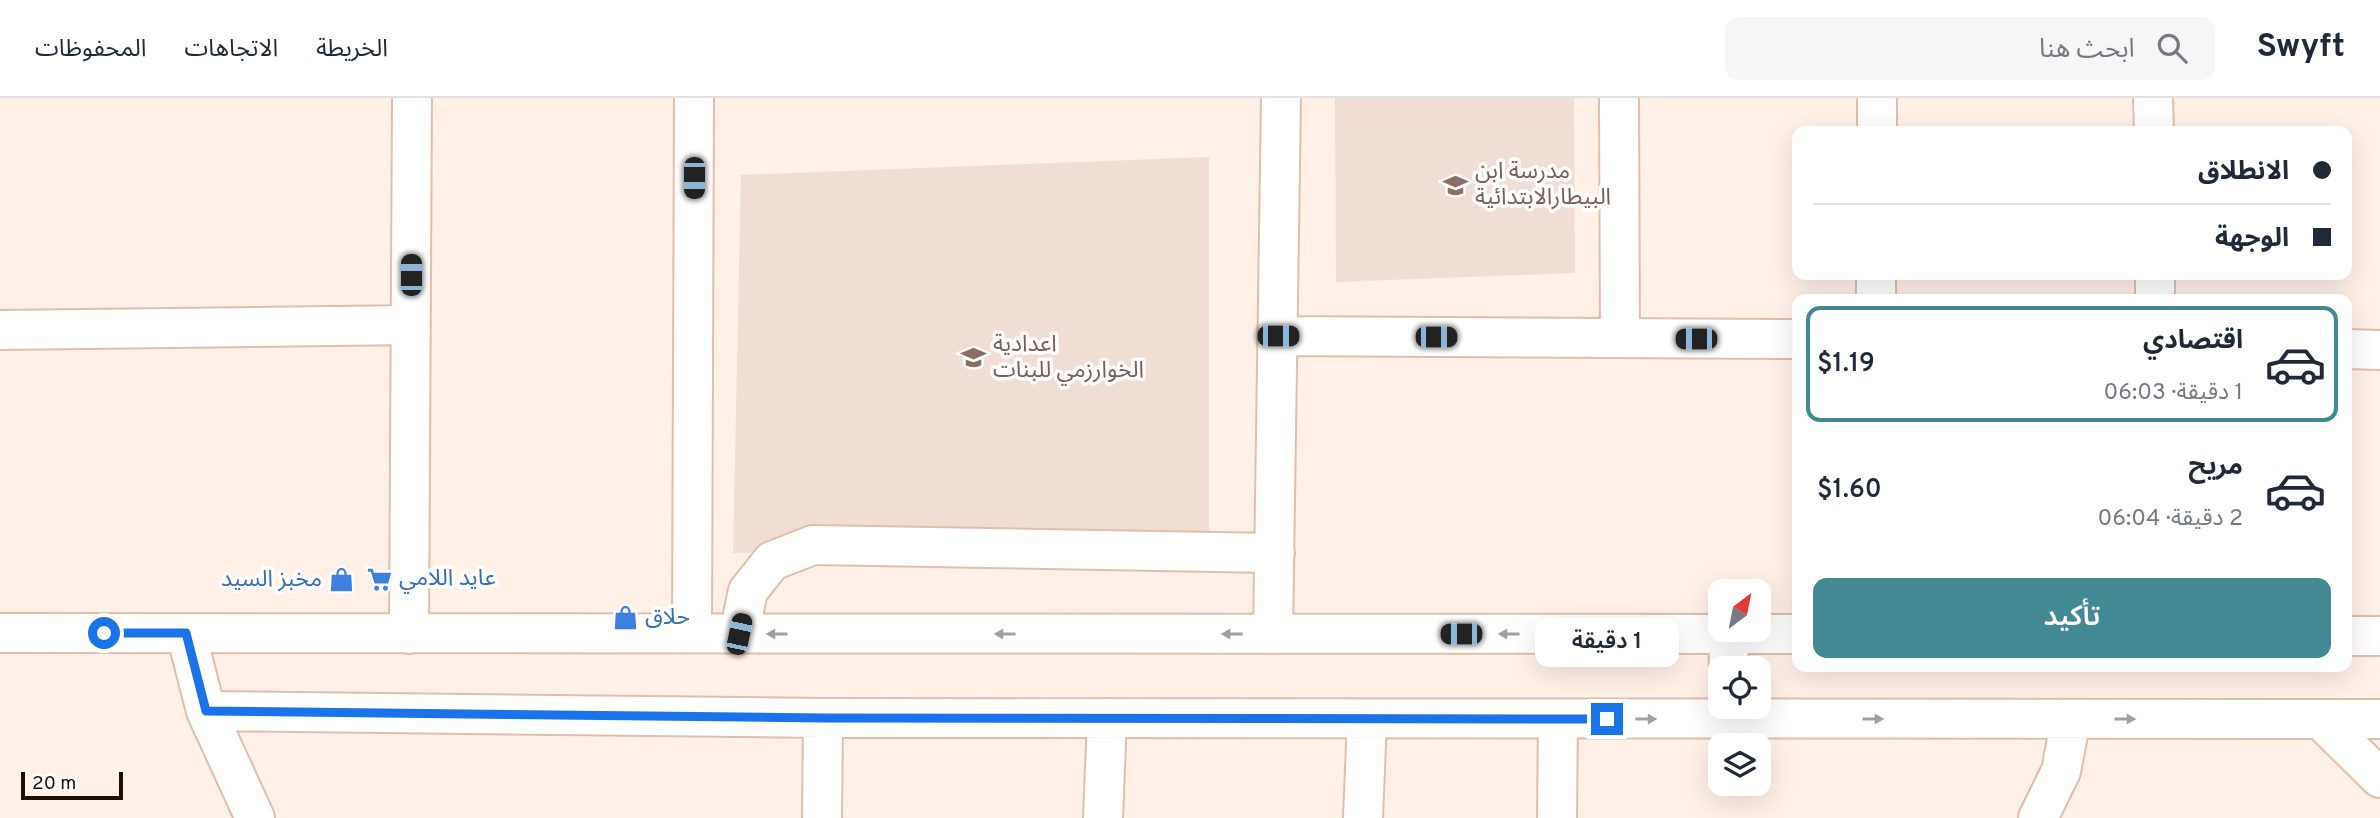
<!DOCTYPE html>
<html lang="ar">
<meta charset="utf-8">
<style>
:root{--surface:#fff;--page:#f6f6f7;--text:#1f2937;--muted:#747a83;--line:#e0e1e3;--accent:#438993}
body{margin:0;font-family:Overpass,"Noto Sans Arabic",sans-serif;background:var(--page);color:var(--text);direction:rtl;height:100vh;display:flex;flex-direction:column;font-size:26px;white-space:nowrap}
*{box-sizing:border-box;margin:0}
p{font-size:23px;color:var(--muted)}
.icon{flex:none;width:38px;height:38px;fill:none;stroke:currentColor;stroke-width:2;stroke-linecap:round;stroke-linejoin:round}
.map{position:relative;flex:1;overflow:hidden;direction:ltr}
.details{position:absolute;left:1792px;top:196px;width:560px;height:378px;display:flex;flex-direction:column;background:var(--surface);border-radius:14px;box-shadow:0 7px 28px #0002;direction:rtl}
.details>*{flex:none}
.hud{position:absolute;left:1792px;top:28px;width:560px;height:154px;border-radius:14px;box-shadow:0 7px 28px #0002;direction:rtl;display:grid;align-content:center;height:154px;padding:0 21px;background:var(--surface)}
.needle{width:46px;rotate:32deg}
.fabs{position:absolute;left:1708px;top:481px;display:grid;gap:14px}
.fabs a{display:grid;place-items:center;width:63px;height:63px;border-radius:14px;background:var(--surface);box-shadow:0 7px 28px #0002;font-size:35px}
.scale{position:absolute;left:21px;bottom:18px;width:102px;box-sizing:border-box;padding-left:7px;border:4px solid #1b0f09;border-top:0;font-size:19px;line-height:24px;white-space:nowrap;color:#1b0f09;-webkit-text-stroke:5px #fff;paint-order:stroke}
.end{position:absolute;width:32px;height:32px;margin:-16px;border:9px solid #1a73e8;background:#fff;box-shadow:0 0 0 4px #fff}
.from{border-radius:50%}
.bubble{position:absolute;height:49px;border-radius:14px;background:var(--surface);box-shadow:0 7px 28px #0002;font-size:23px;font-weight:600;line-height:49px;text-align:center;direction:rtl}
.car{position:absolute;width:21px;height:42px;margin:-21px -10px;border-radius:9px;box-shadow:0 0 5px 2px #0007;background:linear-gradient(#222 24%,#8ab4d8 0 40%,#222 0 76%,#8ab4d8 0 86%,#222 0)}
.hud b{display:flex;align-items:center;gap:24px;height:66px;font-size:26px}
.hud b+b{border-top:2px solid var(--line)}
.hud i{width:18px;height:18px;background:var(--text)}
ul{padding:12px 0 0;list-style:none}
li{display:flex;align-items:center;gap:21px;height:116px;margin:0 14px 10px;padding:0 7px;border:4px solid transparent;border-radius:14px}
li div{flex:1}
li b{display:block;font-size:26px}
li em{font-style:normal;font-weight:600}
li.on{border-color:var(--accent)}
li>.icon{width:63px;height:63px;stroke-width:1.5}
.action{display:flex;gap:14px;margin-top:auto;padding:14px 21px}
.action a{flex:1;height:80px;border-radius:14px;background:var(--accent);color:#fff;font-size:28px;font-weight:600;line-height:80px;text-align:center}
header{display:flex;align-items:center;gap:42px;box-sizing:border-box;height:98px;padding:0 35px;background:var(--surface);border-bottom:2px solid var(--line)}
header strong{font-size:33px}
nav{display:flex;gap:38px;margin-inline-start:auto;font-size:24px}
.search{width:490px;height:63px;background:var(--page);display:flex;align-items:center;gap:18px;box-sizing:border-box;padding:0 24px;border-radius:14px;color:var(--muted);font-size:26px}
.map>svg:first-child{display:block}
.built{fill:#f0ded5}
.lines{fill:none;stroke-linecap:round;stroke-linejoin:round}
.minor-casing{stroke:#e1beac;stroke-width:42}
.minor{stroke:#fff;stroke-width:38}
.oneway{fill:#a49f9d}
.route{stroke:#1a73e8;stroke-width:9}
.labels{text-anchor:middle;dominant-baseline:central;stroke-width:7;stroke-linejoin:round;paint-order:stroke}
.education-label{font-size:23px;fill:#785e54;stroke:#fff;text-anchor:start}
.shop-label{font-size:23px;fill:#366cbe;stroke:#fff;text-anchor:start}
</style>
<header>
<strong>Swyft</strong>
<div class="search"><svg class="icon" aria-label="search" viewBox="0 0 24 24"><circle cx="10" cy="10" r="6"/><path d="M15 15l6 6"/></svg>ابحث هنا</div>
<nav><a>الخريطة</a><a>الاتجاهات</a><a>المحفوظات</a></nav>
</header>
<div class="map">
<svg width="2380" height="720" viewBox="0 0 2380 720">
<rect width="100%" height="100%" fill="#fff0e8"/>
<path class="built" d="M1335 0H1574L1575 175 1336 184Z
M1209 59V442L733 455 741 77Z"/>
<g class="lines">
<defs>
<path id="minor" d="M1619 0 1620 240
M2153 0 2154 33
M1877 33V0
M2155 177V201
M1876 201V177
M0 232 411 227
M1278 238 1797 241
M2347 251 2380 252
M0 535 1797 536
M186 535 206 613 255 720
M692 535 694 0
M409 536 412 0
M739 536 748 493 772 463 813 447 1275 455
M1273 536 1281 0
M1728 536 1729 570
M2347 538H2380
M206 613 823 620 2380 621
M2320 621 2380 680
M822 720 823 620
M1103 720 1107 620
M1363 720 1367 621
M1557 720 1558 621
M2038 720 2061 673 2071 621"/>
</defs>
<use href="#minor" class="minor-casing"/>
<use href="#minor" class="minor"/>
</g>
<defs><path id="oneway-solid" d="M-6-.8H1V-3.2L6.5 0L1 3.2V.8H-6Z" transform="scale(1.75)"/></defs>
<g class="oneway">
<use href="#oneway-solid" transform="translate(777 536) rotate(-180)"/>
<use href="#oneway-solid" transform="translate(1005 536) rotate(-180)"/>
<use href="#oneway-solid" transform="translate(1232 536) rotate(-180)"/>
<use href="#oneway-solid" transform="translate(1509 536) rotate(-180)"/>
<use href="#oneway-solid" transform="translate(1646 621)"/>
<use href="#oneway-solid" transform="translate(1873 621)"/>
<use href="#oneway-solid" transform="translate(2125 621)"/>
</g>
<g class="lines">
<path class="route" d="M104 535H186L206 613 823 620 1607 621"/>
</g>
<defs>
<symbol id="school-bare" viewBox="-9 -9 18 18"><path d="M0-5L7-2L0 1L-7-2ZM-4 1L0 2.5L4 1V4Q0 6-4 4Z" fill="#8d6e63" stroke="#fff" stroke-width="2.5" paint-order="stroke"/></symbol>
<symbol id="supermarket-bare" viewBox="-9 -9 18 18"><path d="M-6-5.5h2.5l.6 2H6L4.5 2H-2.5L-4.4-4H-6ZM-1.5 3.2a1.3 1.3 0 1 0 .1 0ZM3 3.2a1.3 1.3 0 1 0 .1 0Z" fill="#3f7fe0" stroke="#fff" stroke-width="2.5" paint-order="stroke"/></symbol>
<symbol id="shop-bare" viewBox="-9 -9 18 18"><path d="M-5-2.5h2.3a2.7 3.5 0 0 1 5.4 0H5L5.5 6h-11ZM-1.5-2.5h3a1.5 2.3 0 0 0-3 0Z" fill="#3f7fe0" stroke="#fff" stroke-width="2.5" paint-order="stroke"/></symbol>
</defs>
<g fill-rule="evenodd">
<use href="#school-bare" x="1438" y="70" width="35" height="35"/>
<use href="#school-bare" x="956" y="242" width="35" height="35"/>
<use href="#supermarket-bare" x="362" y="464" width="35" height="35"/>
<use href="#shop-bare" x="324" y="464" width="35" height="35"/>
<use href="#shop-bare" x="608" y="502" width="35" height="35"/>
</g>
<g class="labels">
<g class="education-label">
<text x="1475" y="74">مدرسة ابن<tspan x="1475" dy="26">البيطارالابتدائية</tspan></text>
<text x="993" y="247">اعدادية<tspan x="993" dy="26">الخوارزمي للبنات</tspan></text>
</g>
<g class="shop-label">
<text x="399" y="481">عايد اللامي</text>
<text x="322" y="482" text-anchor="end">مخبز السيد</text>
<text x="645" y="520">حلاق</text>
</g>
</g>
</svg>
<div class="fabs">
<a><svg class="needle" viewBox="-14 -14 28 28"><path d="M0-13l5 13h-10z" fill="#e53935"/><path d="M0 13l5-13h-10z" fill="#747a83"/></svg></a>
<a><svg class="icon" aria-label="locate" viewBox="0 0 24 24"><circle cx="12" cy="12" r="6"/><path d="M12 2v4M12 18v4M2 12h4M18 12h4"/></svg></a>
<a><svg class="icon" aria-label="layers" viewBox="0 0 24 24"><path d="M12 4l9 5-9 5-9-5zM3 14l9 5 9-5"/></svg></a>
</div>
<div class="scale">20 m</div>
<i class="end from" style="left:104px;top:535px"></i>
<i class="end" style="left:1607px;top:621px"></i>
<div class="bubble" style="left:1535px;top:520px;width:144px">1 دقيقة</div>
<i class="car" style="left:694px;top:80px;rotate:180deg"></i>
<i class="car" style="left:411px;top:177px;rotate:0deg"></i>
<i class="car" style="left:1278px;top:238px;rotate:90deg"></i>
<i class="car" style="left:1436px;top:239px;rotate:90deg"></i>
<i class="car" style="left:1696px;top:241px;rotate:270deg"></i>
<i class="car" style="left:739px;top:536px;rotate:12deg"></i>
<i class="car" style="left:1461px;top:536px;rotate:270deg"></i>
<div class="hud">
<b><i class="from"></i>الانطلاق</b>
<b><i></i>الوجهة</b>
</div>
<section class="details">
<ul>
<li class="on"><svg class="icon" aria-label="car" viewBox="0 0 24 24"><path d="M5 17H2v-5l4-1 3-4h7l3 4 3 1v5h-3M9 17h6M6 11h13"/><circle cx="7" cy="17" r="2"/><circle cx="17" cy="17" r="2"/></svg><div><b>اقتصادي</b><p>1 دقيقة · 06:03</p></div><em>$1.19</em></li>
<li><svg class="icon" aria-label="car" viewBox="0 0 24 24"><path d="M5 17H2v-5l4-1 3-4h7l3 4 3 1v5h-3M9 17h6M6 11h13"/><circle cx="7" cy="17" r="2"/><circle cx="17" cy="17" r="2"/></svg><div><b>مريح</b><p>2 دقيقة · 06:04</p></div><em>$1.60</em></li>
</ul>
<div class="action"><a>تأكيد</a></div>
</section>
</div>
